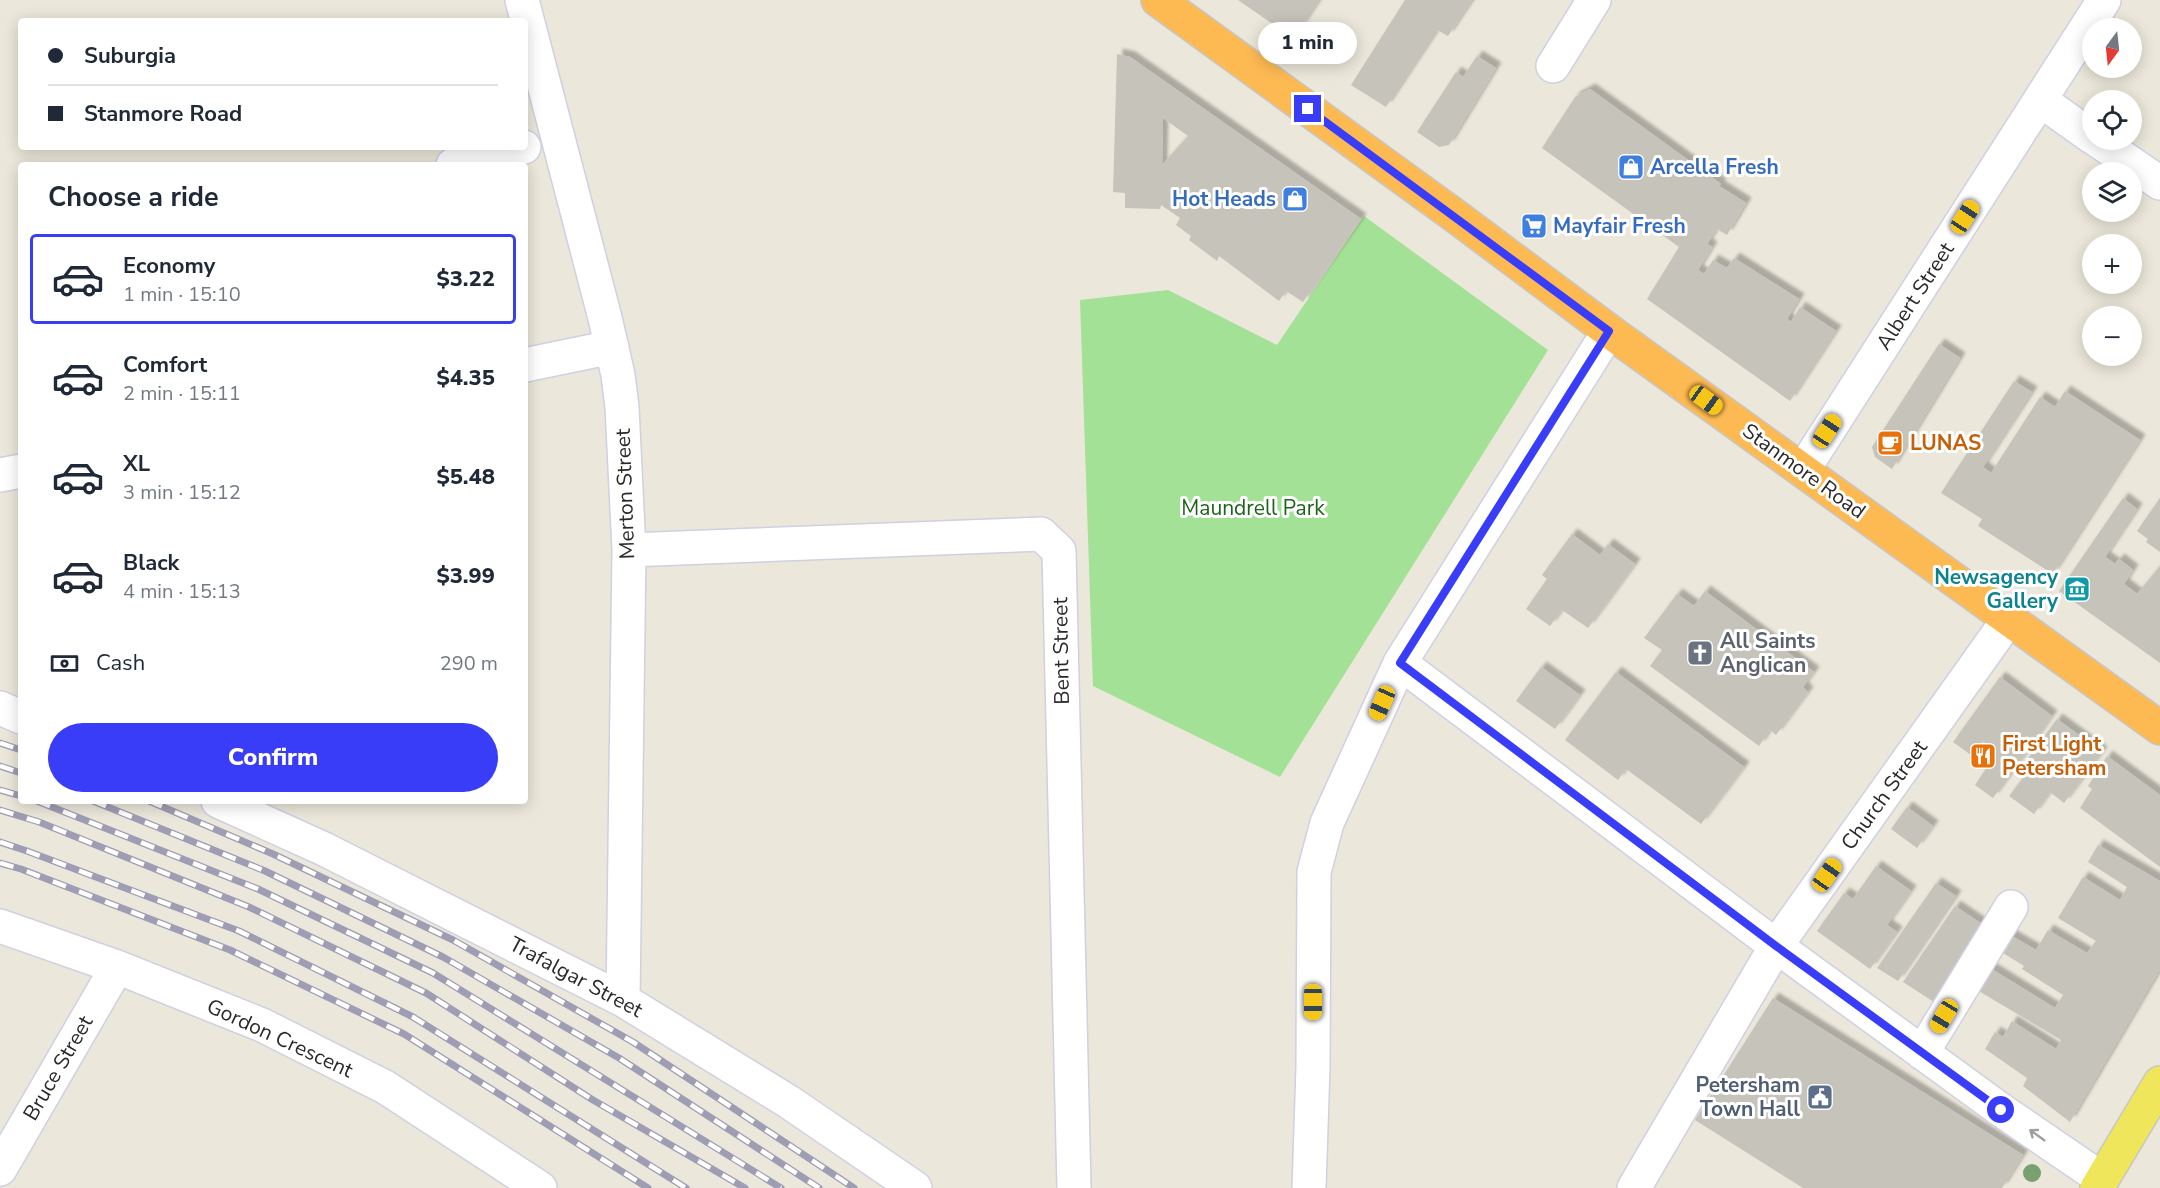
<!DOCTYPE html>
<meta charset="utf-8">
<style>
:root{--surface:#fff;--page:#f6f6f7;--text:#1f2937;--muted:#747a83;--line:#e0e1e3;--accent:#3a3df8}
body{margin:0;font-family:"Nunito Sans",sans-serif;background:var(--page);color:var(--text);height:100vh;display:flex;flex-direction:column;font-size:22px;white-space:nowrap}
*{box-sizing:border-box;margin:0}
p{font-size:20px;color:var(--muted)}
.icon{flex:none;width:33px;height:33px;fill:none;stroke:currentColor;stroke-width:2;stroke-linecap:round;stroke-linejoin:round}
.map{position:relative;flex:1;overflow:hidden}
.sheet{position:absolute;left:18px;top:162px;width:510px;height:642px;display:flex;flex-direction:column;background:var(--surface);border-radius:6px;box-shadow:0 3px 15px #0003}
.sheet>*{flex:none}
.hud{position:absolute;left:18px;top:18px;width:510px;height:132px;border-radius:6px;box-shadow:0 3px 15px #0003;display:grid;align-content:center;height:132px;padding:0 30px;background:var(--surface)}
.needle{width:39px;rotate:195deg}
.tools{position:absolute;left:2082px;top:18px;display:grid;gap:12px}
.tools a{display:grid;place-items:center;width:60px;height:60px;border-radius:50%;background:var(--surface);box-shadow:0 3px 15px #0003;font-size:30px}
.end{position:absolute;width:27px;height:27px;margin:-14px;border:8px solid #3a3df8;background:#fff;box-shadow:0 0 0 3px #fff}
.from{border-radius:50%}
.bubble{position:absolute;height:42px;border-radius:21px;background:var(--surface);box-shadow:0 3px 15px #0003;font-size:20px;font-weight:800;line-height:42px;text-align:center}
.car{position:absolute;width:18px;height:36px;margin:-18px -9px;border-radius:8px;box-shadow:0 0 4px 2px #0007;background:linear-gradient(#f5c518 24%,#345 0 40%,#f5c518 0 76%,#345 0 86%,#f5c518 0)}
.hud b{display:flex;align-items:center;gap:21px;height:57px;font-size:22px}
.hud b+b{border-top:2px solid var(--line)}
.hud i{width:15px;height:15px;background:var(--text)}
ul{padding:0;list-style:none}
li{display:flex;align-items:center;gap:18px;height:90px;margin:0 12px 9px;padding:0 18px;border:3px solid transparent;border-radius:6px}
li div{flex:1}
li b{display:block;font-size:22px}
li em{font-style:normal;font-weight:800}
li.selected{border-color:var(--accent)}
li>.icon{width:54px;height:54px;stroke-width:1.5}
h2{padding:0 30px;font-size:27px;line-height:72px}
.pay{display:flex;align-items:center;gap:15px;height:66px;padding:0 30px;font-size:22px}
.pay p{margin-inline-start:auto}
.cta{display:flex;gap:12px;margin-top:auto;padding:12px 30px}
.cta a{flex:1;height:69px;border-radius:36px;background:var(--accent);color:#fff;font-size:24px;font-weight:800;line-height:69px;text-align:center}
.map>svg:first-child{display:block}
.green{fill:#a3e296}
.building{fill:#c6c3ba;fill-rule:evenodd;filter:url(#shadow)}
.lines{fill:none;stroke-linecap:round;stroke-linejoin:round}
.minor-casing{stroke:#cfd0e2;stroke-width:36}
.major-casing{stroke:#c7c7c7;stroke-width:36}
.highway-casing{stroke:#c7c7c7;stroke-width:36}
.minor{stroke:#fff;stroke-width:33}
.major{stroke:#efe65b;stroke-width:33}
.highway{stroke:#fdba53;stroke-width:33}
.rail-casing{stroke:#9e9db3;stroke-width:7}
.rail{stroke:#fff;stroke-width:4.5;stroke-dasharray:14;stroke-linecap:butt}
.tree{fill:#7a9f70}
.oneway{stroke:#9f9f9f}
.route{stroke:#3a3df8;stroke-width:8}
.labels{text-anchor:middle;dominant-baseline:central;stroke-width:6;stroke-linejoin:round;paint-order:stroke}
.shop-label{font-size:21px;font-weight:bold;fill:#366cbe;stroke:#fff;text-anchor:start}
.street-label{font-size:21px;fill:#292929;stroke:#fff}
.food-label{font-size:21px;font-weight:bold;fill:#c56008;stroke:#fff;text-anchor:start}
.park-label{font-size:21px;fill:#1d641a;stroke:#fff}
.culture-label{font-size:21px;font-weight:bold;fill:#0d838f;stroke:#fff;text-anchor:end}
.worship-label{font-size:21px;font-weight:bold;fill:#5b616d;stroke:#fff;text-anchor:start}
.service-label{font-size:21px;font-weight:bold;fill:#4e5e75;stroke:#fff;text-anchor:end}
</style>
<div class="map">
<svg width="2160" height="1188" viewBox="0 0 2160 1188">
<defs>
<filter id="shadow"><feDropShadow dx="5.5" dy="-5.5" stdDeviation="1.5" flood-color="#0004"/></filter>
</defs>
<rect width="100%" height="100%" fill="#ebe7da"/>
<path class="green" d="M1364 216 1548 350 1280 777 1093 686 1080 300 1168 290 1277 345Z"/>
<path class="building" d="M1238 0H1319L1301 27 1284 32Z
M1405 0H1472L1448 36 1437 30 1386 107 1351 85Z
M1117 54 1130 57 1361 219 1303 302 1286 291 1279 301 1219 256 1217 261 1189 240 1191 236 1176 225 1180 218 1161 205 1160 209 1125 208V193L1113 192ZM1163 118 1188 136 1162 165Z
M1477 56 1496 68 1449 145 1439 147 1417 132 1456 72 1463 77Z
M1590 89 1721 184 1719 186 1746 203 1727 235 1717 229 1707 244 1712 247 1698 270 1704 274 1713 260 1727 268 1734 258 1799 299 1787 319 1791 322 1800 307 1836 331 1790 401 1647 299 1679 247 1542 148 1575 97Z
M1939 344 1960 358 1892 469 1875 457 1872 447Z
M2014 381 2032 392 1983 467 1991 473 2040 397 2055 407 2065 391 2140 440 2053 574 1978 526 1982 519 1941 493Z
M2123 498 2137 509 2105 557 2115 564 2119 559 2133 570 2124 584 2137 594 2160 566V663L2059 591Z
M2160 498V552L2146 542 2148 539 2137 531Z
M1572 534 1600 555 1608 544 1635 564 1588 628 1562 610 1550 626 1526 609 1547 579 1542 575Z
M1705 591 1814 672 1803 687 1808 692 1776 735 1770 730 1759 746 1650 666 1662 650 1644 638 1677 594 1694 606Z
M1541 667 1580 695 1555 729 1516 701Z
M1616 672 1744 767 1701 824 1626 769 1618 780 1565 740Z
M2000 677 2052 716 1993 798 1975 785 1987 767 1975 758 1985 743 1982 741 1971 755 1953 742Z
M2057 719 2102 752 2064 803 2050 792 2034 814 2009 796 2025 775 2019 771Z
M2107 756 2160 795V867L2080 808 2092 789 2088 786Z
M1907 807 1933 826 1917 848 1891 829Z
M2098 845 2160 881V969L2070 1122 2023 1086 2027 1078 1985 1049 1995 1032 2003 1037 2012 1021 2056 1049 2061 1040 1972 987 1985 965 2055 1008 2063 995 2022 969 2024 966 1995 948 2005 932 2036 950 2048 930 2087 953 2096 941 2058 918 2083 877 2120 900 2127 887 2088 862Z
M1876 866 1911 891 1887 925 1897 932 1870 969 1817 931 1844 893 1853 899Z
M1936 883 1956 896 1898 981 1877 968Z
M1955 906 1991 930 1940 1006 1903 982Z
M1773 998 2023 1155 2002 1188H1803L1695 1120Z"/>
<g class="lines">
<defs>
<path id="minor" d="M522 0 605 318 618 375 622 407 629 550 623 1000
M1553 66 1594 0
M2040 100 2092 137
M2097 140 2160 183
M453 165 524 147
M525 365 612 347
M1803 470 2104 0
M0 475 21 471
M629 550 1041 534 1059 551 1074 1188
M1400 663 1776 946 2001 1110 2102 1179
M0 708 21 717
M218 801 324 849 623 1000 789 1102 915 1188
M0 926 117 967 262 1025 385 1087 540 1188
M1922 1053 2011 907
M0 1169 117 967
M1309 1188 1313 1067 1314 872 1327 823 1400 663 1609 331
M1634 1188 1776 946 2008 620"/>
<path id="major" d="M2097 1188 2160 1083"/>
<path id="highway" d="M1158 0 1458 218 1609 331 2160 728"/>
</defs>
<use href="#minor" class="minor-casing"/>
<use href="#major" class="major-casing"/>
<use href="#highway" class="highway-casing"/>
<use href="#minor" class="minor"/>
<use href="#major" class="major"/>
<use href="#highway" class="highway"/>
<defs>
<path id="rail" d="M0 743 21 750
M0 766 21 773
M0 790 21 796
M37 801 258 889 433 973 781 1188
M93 801 265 871 443 957 619 1058 819 1188
M149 801 273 854 453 940 633 1042 854 1188
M0 810 39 822 249 907 426 993 593 1100 745 1188
M0 842 27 851 239 931 413 1017 686 1188
M0 863 21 869 230 950 404 1034 648 1188"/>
</defs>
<use href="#rail" class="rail-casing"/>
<use href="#rail" class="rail"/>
</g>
<circle class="tree" cx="2032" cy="1173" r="9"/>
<defs><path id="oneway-shaft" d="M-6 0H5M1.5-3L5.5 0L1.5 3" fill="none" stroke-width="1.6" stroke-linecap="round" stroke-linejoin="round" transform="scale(1.5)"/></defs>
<use class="oneway" href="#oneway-shaft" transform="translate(2037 1135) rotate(-144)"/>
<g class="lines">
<path class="route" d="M1308 109 1609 331 1400 663 1776 946 2001 1110"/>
</g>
<defs>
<symbol id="shop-square" viewBox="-11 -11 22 22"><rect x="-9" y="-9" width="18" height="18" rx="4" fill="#3f7fe0" stroke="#fff"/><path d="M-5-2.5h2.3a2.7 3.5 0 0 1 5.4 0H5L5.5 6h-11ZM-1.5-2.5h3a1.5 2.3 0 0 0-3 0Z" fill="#fff"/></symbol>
<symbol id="supermarket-square" viewBox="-11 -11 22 22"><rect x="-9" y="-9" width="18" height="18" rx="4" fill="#3f7fe0" stroke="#fff"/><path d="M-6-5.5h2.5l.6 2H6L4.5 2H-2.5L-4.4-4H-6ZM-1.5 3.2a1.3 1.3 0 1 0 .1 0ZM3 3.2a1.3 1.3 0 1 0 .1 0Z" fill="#fff"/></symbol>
<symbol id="cafe-square" viewBox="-11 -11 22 22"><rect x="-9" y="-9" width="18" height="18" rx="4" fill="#e8710a" stroke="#fff"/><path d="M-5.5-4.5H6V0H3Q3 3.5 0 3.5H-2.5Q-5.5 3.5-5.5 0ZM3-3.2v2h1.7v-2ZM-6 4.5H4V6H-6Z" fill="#fff"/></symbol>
<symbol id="museum-square" viewBox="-11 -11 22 22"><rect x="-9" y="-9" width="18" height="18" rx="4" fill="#0f9aa8" stroke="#fff"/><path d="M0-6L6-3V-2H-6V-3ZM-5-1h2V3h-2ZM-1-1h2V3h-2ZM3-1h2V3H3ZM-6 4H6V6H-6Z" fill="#fff"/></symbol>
<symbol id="church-square" viewBox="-11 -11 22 22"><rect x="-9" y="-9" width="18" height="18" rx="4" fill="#6b7280" stroke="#fff"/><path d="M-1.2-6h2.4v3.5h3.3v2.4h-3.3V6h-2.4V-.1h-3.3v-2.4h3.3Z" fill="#fff"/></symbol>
<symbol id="restaurant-square" viewBox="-11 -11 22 22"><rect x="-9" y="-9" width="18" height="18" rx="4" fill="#e8710a" stroke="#fff"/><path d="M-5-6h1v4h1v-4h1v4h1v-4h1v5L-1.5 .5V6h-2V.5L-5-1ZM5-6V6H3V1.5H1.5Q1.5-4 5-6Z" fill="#fff"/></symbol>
<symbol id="civic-square" viewBox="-11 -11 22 22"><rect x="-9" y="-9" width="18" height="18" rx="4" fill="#5c6f8a" stroke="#fff"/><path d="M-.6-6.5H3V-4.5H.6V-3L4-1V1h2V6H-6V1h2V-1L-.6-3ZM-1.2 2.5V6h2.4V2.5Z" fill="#fff"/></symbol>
</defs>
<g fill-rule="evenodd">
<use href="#shop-square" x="1616" y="152" width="30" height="30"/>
<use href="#shop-square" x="1280" y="184" width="30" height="30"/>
<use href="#supermarket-square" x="1519" y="211" width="30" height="30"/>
<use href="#cafe-square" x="1875" y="428" width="30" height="30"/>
<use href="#museum-square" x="2062" y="574" width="30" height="30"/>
<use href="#church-square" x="1685" y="638" width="30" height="30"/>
<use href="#restaurant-square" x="1968" y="741" width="30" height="30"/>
<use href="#civic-square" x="1805" y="1082" width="30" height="30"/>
</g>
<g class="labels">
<g class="shop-label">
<text x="1650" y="167">Arcella Fresh</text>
<text x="1276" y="199" text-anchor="end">Hot Heads</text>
<text x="1553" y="226">Mayfair Fresh</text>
</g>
<g class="street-label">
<text transform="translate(1915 296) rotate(-57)">Albert Street</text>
<text transform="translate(1804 471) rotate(36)">Stanmore Road</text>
<text transform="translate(625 494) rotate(-92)">Merton Street</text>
<text transform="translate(1061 651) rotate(-91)">Bent Street</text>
<text transform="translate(1884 795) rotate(-54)">Church Street</text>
<text transform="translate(576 977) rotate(28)">Trafalgar Street</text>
<text transform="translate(280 1038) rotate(25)">Gordon Crescent</text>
<text transform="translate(58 1068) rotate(-60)">Bruce Street</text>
</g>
<g class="food-label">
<text x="1910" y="443">LUNAS</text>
<text x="2002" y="744">First Light<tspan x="2002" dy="24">Petersham</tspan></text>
</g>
<g class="park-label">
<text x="1253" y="508">Maundrell Park</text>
</g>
<g class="culture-label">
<text x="2058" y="577">Newsagency<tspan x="2058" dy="24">Gallery</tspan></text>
</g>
<g class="worship-label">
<text x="1720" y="641">All Saints<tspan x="1720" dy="24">Anglican</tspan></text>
</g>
<g class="service-label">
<text x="1800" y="1085">Petersham<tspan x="1800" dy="24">Town Hall</tspan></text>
</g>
</g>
</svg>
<div class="tools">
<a><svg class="needle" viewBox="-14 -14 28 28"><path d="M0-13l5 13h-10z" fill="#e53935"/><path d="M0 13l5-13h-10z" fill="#747a83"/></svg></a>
<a><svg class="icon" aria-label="locate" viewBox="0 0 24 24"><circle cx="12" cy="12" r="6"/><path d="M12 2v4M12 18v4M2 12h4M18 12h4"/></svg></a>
<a><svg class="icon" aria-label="layers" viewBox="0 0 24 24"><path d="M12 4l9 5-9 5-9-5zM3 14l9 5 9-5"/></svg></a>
<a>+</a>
<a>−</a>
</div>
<i class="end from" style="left:2001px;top:1110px"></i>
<i class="end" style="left:1308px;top:109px"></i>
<div class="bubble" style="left:1258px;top:22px;width:99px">1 min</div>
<i class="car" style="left:1965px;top:217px;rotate:33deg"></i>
<i class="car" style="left:1706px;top:400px;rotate:126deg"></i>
<i class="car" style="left:1827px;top:431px;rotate:33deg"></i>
<i class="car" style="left:1382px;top:703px;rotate:204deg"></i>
<i class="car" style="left:1827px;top:875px;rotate:35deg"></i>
<i class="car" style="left:1313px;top:1002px;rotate:180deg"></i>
<i class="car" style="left:1944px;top:1016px;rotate:211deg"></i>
<div class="hud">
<b><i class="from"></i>Suburgia</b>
<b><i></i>Stanmore Road</b>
</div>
<section class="sheet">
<h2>Choose a ride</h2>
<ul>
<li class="selected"><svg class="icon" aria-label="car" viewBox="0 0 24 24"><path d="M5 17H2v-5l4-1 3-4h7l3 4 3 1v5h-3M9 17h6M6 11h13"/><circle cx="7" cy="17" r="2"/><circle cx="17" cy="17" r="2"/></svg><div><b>Economy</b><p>1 min · 15:10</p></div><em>$3.22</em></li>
<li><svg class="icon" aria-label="car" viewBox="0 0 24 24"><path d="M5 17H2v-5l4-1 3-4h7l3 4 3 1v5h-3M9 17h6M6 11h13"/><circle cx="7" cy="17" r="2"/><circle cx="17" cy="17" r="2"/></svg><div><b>Comfort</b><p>2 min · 15:11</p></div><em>$4.35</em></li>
<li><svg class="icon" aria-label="car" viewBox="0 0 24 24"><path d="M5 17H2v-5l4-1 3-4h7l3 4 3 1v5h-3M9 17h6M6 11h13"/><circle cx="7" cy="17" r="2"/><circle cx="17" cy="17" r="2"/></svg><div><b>XL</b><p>3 min · 15:12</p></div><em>$5.48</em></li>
<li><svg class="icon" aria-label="car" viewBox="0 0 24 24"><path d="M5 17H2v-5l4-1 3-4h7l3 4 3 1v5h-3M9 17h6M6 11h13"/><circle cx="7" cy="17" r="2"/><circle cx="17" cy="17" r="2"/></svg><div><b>Black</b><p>4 min · 15:13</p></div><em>$3.99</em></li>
</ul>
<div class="pay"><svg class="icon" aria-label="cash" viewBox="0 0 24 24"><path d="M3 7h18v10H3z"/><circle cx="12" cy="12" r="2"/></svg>Cash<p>290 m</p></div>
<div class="cta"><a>Confirm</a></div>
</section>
</div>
